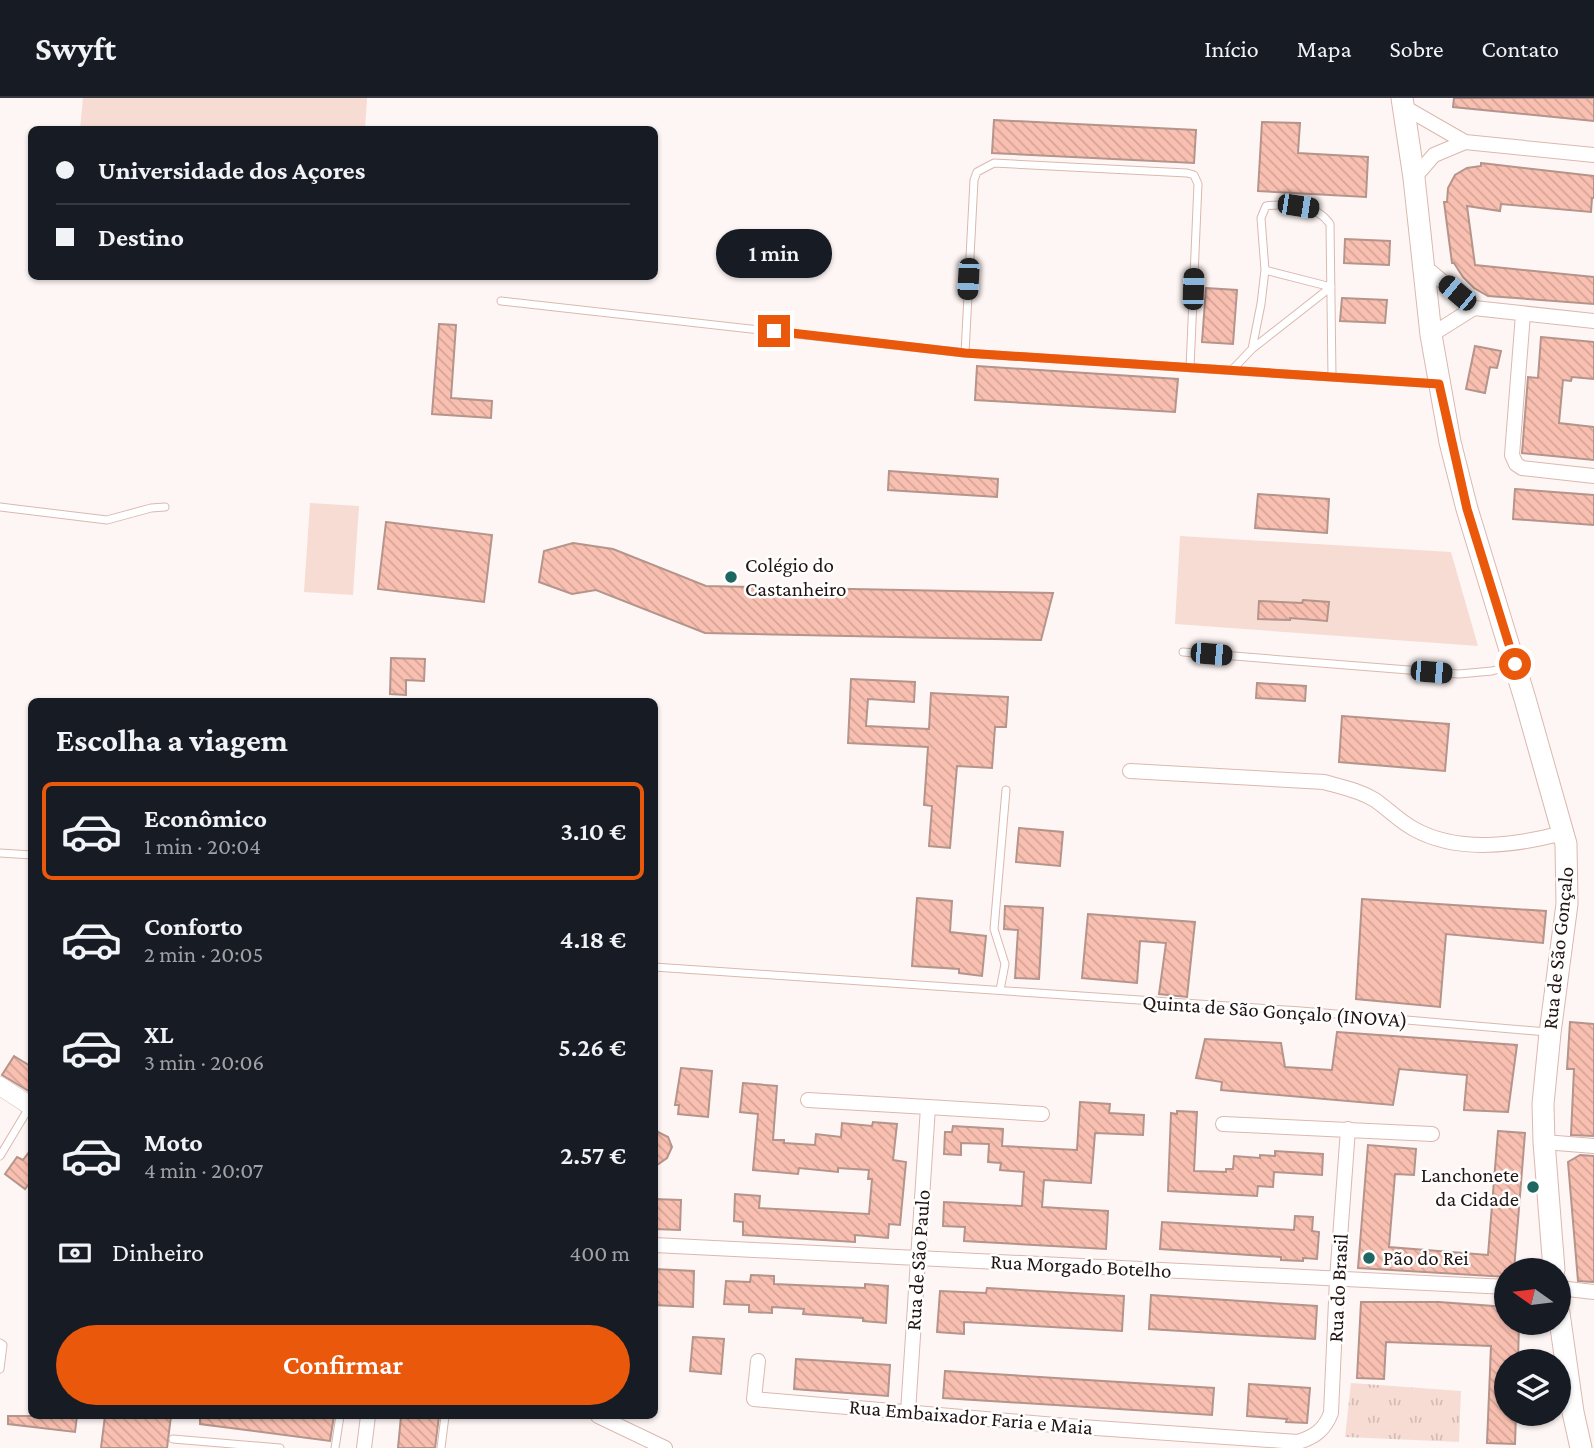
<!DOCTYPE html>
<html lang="pt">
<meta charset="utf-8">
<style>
:root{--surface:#171b24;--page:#20242c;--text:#f1f3f6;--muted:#9ea1a6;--line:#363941;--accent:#ea580c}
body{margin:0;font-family:"Crimson Pro",serif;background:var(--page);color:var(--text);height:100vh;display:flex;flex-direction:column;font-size:26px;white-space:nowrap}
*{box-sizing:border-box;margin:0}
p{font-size:23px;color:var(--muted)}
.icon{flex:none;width:38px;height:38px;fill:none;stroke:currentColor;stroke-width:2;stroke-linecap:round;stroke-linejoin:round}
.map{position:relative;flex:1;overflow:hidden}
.details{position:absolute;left:28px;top:600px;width:630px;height:721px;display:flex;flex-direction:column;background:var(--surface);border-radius:10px;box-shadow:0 2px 5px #0004}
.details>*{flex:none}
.banner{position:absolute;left:28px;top:28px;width:630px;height:154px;border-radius:10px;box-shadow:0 2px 5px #0004;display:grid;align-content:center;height:154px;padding:0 28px;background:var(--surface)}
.needle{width:46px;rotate:284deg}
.fabs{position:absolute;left:1494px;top:1160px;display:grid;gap:14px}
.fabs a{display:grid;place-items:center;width:77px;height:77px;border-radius:50%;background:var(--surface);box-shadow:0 2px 5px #0004;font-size:35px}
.end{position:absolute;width:32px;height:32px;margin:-16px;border:9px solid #ea580c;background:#fff;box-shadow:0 0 0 4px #fff}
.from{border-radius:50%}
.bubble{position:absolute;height:49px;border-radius:24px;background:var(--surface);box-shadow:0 2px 5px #0004;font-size:23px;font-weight:600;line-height:49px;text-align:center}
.car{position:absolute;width:21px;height:42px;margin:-21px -10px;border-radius:9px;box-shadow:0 0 5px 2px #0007;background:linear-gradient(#222 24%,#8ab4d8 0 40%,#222 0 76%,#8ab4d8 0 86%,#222 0)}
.banner b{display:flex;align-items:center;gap:24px;height:66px;font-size:26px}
.banner b+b{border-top:2px solid var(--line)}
.banner i{width:18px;height:18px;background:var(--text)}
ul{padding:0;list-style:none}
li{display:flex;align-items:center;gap:21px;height:98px;margin:0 14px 10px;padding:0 14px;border:4px solid transparent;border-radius:10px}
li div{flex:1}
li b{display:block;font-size:26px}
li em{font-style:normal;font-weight:600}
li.active{border-color:var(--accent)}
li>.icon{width:63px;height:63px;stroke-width:1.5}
h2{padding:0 28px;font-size:32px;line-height:84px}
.pay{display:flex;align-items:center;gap:18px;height:77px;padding:0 28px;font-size:26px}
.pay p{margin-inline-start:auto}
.cta{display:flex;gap:14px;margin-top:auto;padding:14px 28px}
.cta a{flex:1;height:80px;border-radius:42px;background:var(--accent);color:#fff;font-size:28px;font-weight:600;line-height:80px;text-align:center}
header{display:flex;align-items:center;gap:42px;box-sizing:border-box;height:98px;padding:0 35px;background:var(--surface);border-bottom:2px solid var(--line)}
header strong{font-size:33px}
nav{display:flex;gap:38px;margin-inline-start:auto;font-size:24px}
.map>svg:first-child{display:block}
.grass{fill:url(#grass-tufts)}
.green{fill:#f7dcd4}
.building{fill:url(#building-back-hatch);stroke:#b5948b;stroke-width:2}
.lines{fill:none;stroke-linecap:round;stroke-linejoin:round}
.service-casing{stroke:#dbb8af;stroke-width:9}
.minor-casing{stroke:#dbb8af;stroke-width:16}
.tertiary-casing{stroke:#dbb8af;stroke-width:19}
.secondary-casing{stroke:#dbb8af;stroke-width:23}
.service{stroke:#fff;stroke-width:7}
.minor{stroke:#fff;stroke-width:14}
.tertiary{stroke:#fff;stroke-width:18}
.secondary{stroke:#fff;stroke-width:21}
.route{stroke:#ea580c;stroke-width:9}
.poi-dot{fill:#1d6760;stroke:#fff;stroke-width:2.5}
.labels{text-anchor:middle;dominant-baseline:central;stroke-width:5;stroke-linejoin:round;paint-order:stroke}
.poi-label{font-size:21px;fill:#221512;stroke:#fff;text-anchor:start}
.street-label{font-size:21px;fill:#221512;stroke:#fff}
</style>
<header>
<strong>Swyft</strong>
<nav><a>Início</a><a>Mapa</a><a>Sobre</a><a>Contato</a></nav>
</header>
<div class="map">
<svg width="1594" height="1350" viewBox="0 0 1594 1350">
<defs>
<pattern id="grass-tufts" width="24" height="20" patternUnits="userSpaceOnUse" patternTransform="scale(1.75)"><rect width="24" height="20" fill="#f7dcd4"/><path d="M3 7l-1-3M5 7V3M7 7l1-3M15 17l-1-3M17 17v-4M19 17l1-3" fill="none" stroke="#d3bcb5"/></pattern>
<pattern id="building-back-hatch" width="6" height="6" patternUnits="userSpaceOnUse" patternTransform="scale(1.75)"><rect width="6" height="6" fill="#f9c0b1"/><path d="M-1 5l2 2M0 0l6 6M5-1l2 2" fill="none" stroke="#d5a497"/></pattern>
</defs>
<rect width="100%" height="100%" fill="#fef6f4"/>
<path class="grass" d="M1351 1285 1461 1293 1459 1344 1345 1339Z"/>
<path class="green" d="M83 0H367L365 31H80Z
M310 405 359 408 353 497 304 494Z
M1180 438 1451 454 1478 548 1175 526Z"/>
<path class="building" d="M1454 0H1594V23L1453 9Z
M994 22 1196 32 1194 65 992 55Z
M1262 24 1300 25 1298 55 1368 59 1366 99 1258 93Z
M1481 65 1594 78V100H1592L1591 114 1501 106 1500 113 1467 108 1475 167 1594 179V206L1488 198 1474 190 1463 179 1454 165H1452L1444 104H1447L1448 90 1455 77 1467 70 1481 68Z
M1345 141 1390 143 1389 167 1344 165Z
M1206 190 1237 192 1233 246 1202 244Z
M1342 200 1387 202 1385 225 1340 223Z
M439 226 456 227 451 300 492 303 491 320 432 316Z
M1541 239 1594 244V281L1572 279 1571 283 1563 282 1559 325 1594 329V362L1522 355 1528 279 1538 280Z
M1475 248 1501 253 1497 270 1490 269 1485 295 1466 291Z
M977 268 1178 281 1175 314 975 302Z
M889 373 998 381 997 399 888 392Z
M1515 391 1594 397V427L1513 421Z
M1258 396 1329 401 1327 435 1255 430Z
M386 424 492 437 484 504 378 491Z
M573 445 613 451 706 488 1053 495 1041 542 705 535 596 492 572 496 539 484 544 453Z
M1303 502 1329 504 1327 523 1290 520V522L1258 521 1259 503 1302 505Z
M391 560 425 561 424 583 406 582V597L390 596Z
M851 581 915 584 914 604 868 601 866 628 929 631 931 595 1008 599 1006 629H995L992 670 957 668 950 750 929 748 932 708 924 707 928 649 848 645Z
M1257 585 1306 588 1305 603 1256 600Z
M1342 618 1449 626 1445 673 1339 664Z
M1019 730 1063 734 1060 768 1016 764Z
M917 800 952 803 950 834 986 838 982 878 959 875V871L912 868Z
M1362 801 1546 813 1543 845 1446 836 1440 909 1356 901Z
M1005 808 1043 810 1039 881 1015 880 1018 832 1004 831Z
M1088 816 1195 824 1187 899 1159 896 1166 845 1140 843 1137 885 1082 880Z
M1570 924 1594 926V1038L1571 1037 1574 971H1567Z
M1337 934 1517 947 1508 1014 1464 1012 1467 977 1399 971 1393 1007 1221 992 1222 984 1196 980 1205 941 1281 945 1285 969 1332 972Z
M14 958 32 969V995L2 977Z
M681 970 712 973 708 1019 678 1016 679 1007H675Z
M743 985 777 988 773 1042H784V1045L815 1047 816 1036 841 1039 842 1025 872 1028 873 1024 897 1026 893 1062 906 1064 900 1127 889 1126 888 1140 855 1137V1144L743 1137V1124L734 1123 735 1096 760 1098 759 1110 869 1116 872 1081H868L869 1072 838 1070V1074L799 1070 798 1076 753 1072 758 1016 740 1014Z
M1080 1004 1110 1006 1109 1015 1144 1017 1143 1037 1095 1035 1091 1085 1044 1082 1042 1109 1108 1113 1106 1151 964 1143 965 1129 943 1128 944 1104 1022 1108 1024 1074 1000 1072 1001 1065 988 1064 989 1046 961 1045V1057L944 1056 945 1034H952L953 1028 1003 1031 1002 1048 1077 1052Z
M1177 1013 1197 1014 1194 1073 1226 1074V1071H1233L1234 1058 1260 1060V1057L1275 1058V1053L1323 1056 1322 1077 1274 1074 1273 1089 1258 1088 1257 1098 1168 1093 1171 1015 1177 1016Z
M654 1032 668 1039 672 1049 667 1060 654 1069Z
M1498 1033 1525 1035 1514 1172H1507V1179L1358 1170 1368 1047 1416 1051 1414 1077 1395 1076 1389 1149 1488 1157Z
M32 1050V1082L25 1091 5 1076 17 1059 23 1062Z
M1580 1057 1594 1058V1184L1578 1183 1568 1064Z
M654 1101 681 1102 680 1132 654 1131Z
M1295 1118 1313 1119 1312 1133 1319 1134 1317 1161 1303 1160V1163L1281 1162V1159L1160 1151 1162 1124 1294 1132Z
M654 1171 694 1173 693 1209 654 1207Z
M751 1177 774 1178V1186L865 1190V1186L888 1188 886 1225 863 1223V1220L803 1216 804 1211 772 1209V1215L749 1214V1207L724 1206 726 1183 750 1184Z
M987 1190 1124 1198 1122 1233 964 1224V1236L937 1234 940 1193 986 1195Z
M1151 1197 1317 1208 1315 1241 1149 1231Z
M1361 1204H1439L1507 1209V1225H1519L1518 1264H1507V1316H1516L1515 1346 1487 1345 1491 1248 1386 1244 1384 1281 1357 1280Z
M693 1239 724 1241 721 1276 690 1273Z
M796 1261 890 1267 888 1298 794 1291Z
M945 1273 1214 1290 1212 1317 943 1300Z
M1249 1286 1310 1290 1307 1325 1286 1324 1287 1321 1247 1318Z
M8 1318H77L75 1334 8 1326Z
M105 1318H171L167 1350H101Z
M200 1318H334L330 1343 200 1326Z
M401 1318H439L435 1350H398Z"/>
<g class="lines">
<defs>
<path id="service" d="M501 203 965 255 1438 286
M1252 251 1331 189 1265 172
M965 255 974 82 977 74 994 65 1187 75 1194 77 1198 86 1190 270
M1232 272 1252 251 1261 206 1265 172 1261 120 1266 108C1290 105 1315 105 1330 126L1332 279
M0 409 107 422 151 410 165 409
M1183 554 1459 576 1492 573 1513 567
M0 755 32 757
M654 869 1301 913 1547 934
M1000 892 1005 866 994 831 1006 692
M0 1058 30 1008
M0 1245 3 1247 0 1271
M173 1341 280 1350
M335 1350 340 1318
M441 1350 445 1318"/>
<path id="minor" d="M1404 9 1465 44 1594 57
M1414 80 1434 57 1465 44
M1423 167 1474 210 1594 223
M1523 216 1512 357 1516 366 1522 370 1594 378
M1431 237 1474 210
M1130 673 1324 684C1341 689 1359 692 1375 702 1388 711 1399 723 1414 731 1459 756 1517 747 1563 735
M808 1002 928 1009 908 1314
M928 1009 1042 1016
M1223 1026 1432 1036
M1544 1044 1594 1048
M654 1147 1507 1189
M1559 1190 1594 1194
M758 1263 754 1301 1067 1328 1298 1344C1315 1339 1325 1331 1331 1315L1337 1181 1348 1031
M598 1318 665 1350
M364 1350 368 1318"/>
<path id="tertiary" d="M0 988 32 1009"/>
<path id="secondary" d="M1402 0 1414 80 1431 237 1450 344 1467 411 1525 601 1566 746 1567 806 1550 935 1543 1006 1544 1044 1554 1172
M1559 1215 1573 1314 1581 1350"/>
</defs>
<use href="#service" class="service-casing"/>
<use href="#minor" class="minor-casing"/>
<use href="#tertiary" class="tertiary-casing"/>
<use href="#secondary" class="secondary-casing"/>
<use href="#service" class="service"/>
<use href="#minor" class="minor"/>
<use href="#tertiary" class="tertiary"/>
<use href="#secondary" class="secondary"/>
</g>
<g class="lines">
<path class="route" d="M774 233 965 255 1439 286 1467 411 1515 566"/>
</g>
<g class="poi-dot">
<circle cx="731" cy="479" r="7"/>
<circle cx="1533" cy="1089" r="7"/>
<circle cx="1369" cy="1160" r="7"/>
</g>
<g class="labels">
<g class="poi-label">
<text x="745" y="467">Colégio do<tspan x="745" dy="24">Castanheiro</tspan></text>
<text x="1519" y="1077" text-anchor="end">Lanchonete<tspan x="1519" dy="24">da Cidade</tspan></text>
<text x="1383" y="1160">Pão do Rei</text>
</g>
<g class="street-label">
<text transform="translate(1558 850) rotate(-84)">Rua de São Gonçalo</text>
<text transform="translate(1275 913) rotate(4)">Quinta de São Gonçalo (INOVA)</text>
<text transform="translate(918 1162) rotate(-86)">Rua de São Paulo</text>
<text transform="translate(1081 1168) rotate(3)">Rua Morgado Botelho</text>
<text transform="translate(1338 1190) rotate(-87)">Rua do Brasil</text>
<text transform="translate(971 1319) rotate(5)">Rua Embaixador Faria e Maia</text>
</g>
</g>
</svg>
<div class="fabs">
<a><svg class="needle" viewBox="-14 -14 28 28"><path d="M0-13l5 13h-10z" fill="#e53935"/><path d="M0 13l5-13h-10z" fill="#9ea1a6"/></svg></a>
<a><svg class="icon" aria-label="layers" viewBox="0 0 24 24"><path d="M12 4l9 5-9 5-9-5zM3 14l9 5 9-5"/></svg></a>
</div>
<i class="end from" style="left:1515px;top:566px"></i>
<i class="end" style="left:774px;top:233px"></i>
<div class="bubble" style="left:716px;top:131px;width:116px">1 min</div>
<i class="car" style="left:1298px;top:108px;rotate:99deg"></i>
<i class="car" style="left:968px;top:181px;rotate:183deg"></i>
<i class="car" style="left:1193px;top:191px;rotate:2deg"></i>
<i class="car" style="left:1457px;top:195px;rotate:310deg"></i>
<i class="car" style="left:1211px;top:556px;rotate:95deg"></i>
<i class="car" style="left:1431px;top:574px;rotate:95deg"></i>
<div class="banner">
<b><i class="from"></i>Universidade dos Açores</b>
<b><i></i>Destino</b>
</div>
<section class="details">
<h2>Escolha a viagem</h2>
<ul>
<li class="active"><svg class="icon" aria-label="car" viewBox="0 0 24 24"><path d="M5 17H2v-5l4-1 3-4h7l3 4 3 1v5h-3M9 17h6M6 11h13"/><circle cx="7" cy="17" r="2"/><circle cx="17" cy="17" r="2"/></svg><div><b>Econômico</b><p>1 min · 20:04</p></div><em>3.10 €</em></li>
<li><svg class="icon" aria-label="car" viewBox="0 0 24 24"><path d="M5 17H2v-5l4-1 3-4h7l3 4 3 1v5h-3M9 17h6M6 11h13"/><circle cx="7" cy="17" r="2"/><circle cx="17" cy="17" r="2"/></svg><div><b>Conforto</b><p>2 min · 20:05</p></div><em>4.18 €</em></li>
<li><svg class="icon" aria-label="car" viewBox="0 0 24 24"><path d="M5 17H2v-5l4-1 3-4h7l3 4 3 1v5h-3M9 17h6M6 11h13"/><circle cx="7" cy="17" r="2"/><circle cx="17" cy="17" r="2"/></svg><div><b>XL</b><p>3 min · 20:06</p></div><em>5.26 €</em></li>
<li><svg class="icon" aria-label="car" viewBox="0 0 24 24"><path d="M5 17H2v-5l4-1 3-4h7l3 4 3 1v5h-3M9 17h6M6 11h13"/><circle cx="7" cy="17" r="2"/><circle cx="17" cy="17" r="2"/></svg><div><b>Moto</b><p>4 min · 20:07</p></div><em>2.57 €</em></li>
</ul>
<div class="pay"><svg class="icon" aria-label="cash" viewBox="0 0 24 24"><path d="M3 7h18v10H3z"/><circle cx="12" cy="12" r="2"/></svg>Dinheiro<p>400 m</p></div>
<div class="cta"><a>Confirmar</a></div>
</section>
</div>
